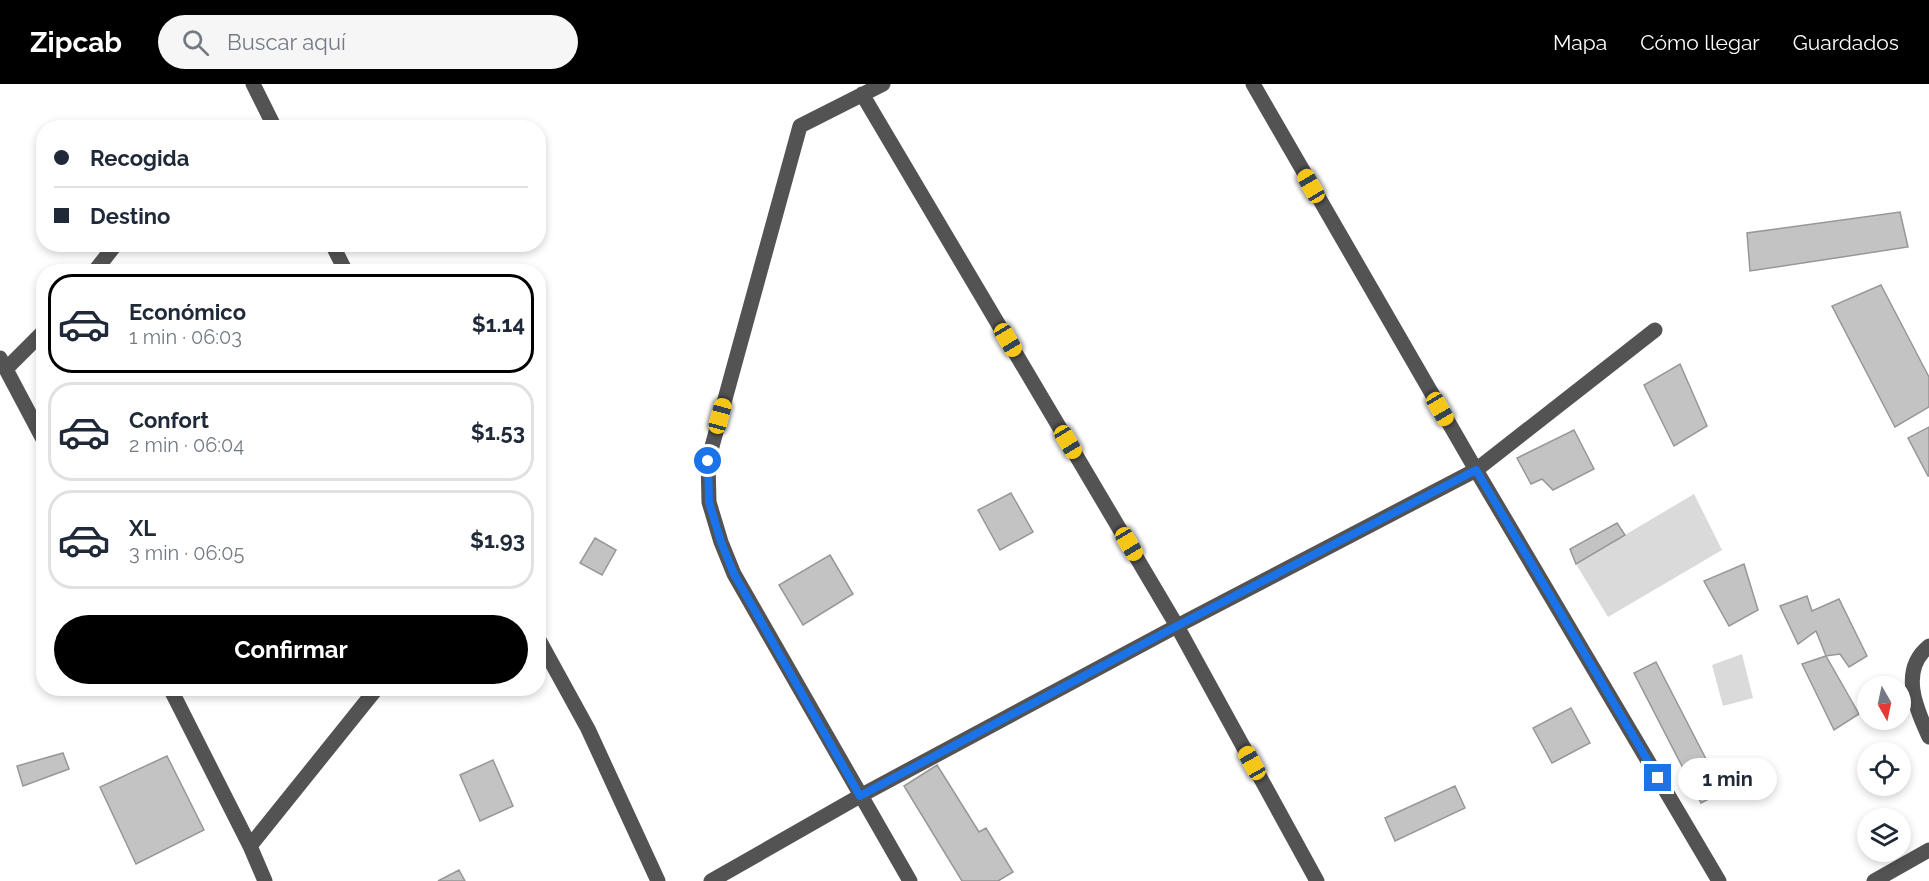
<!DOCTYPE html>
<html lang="es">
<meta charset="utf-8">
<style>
:root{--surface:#fff;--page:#f6f6f7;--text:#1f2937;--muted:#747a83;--line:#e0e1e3;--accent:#000}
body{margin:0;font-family:Raleway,sans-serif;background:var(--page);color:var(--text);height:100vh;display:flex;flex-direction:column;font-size:22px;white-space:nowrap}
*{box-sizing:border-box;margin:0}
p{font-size:20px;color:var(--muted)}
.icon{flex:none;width:33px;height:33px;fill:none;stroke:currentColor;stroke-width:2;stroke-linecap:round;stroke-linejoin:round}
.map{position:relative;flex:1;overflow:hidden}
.side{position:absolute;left:36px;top:180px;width:510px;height:432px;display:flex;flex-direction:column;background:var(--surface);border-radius:24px;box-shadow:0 3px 9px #0003}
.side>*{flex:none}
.top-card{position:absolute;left:36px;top:36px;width:510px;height:132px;border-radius:24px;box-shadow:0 3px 9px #0003;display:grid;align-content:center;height:132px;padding:0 18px;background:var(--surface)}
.needle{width:39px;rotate:171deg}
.tools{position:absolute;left:1857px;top:592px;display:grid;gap:12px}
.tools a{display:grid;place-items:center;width:54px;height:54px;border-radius:50%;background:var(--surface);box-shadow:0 3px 9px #0003;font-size:30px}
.end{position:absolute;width:27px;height:27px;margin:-14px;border:8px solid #1a73e8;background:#fff;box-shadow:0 0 0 3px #fff}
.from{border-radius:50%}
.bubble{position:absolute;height:42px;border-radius:21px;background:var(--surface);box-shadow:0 3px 9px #0003;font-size:20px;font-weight:700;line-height:42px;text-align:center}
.car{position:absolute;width:18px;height:36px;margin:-18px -9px;border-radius:8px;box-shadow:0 0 4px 2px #0007;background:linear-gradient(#f5c518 24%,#345 0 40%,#f5c518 0 76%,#345 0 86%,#f5c518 0)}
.top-card b{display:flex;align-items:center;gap:21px;height:57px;font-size:22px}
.top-card b+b{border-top:2px solid var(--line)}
.top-card i{width:15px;height:15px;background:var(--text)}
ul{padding:10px 0 0;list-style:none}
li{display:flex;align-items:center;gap:18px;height:99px;margin:0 12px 9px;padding:0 6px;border:3px solid var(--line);border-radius:24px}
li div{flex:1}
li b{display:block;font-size:22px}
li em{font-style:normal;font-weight:700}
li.active{border-color:var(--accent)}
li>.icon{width:54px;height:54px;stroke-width:1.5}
.primary-button{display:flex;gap:12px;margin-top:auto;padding:12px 18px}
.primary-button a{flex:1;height:69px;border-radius:36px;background:var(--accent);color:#fff;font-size:24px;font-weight:700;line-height:69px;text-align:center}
header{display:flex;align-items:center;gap:36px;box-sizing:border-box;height:84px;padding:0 30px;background:var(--accent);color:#fff}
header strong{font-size:28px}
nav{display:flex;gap:33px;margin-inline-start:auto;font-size:21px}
.search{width:420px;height:54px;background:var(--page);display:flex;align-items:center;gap:15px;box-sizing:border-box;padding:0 21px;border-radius:33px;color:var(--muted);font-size:22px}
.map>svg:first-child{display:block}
.green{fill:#dadada}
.building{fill:#c3c3c3;stroke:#979797;stroke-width:1.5}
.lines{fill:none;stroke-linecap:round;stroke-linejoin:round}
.minor{stroke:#535353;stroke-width:15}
.route{stroke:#1a73e8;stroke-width:8}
</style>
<header>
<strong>Zipcab</strong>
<div class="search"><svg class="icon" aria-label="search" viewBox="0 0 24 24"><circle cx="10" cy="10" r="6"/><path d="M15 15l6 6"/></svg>Buscar aquí</div>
<nav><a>Mapa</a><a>Cómo llegar</a><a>Guardados</a></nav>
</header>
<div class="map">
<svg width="1929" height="797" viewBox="0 0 1929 797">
<rect width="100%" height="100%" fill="#fff"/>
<path class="green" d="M1694 410 1722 466 1608 533 1576 480Z
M1742 570 1753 614 1723 622 1712 581Z"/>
<path class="building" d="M1900 128 1908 163 1750 187 1747 149Z
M1881 201 1929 293V323L1895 343 1832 222Z
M1680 280 1707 342 1674 362 1644 301Z
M1929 343V392H1928L1908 354Z
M1574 346 1594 385 1553 406 1542 395 1531 400 1517 374Z
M1011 409 1033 448 1000 466 978 426Z
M1617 439 1625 451 1576 480 1570 465Z
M595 454 616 466 602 491 580 479Z
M830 471 853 510 803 541 779 501Z
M1744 480 1758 526 1729 542 1704 497Z
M1807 512 1812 527 1839 515 1867 572 1849 583 1840 570 1826 572 1816 547 1798 560 1780 522Z
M1826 572 1859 630 1834 646 1802 580Z
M1656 578 1723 708 1701 719 1634 589Z
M1571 624 1590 659 1552 679 1533 644Z
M63 669 69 685 23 702 17 682Z
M167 672 204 746 136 780 100 703Z
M493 676 513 722 480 737 460 691Z
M937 681 979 748 986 744 1013 788 998 797H962L904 702Z
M1455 702 1465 724 1395 757 1385 734Z
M459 786 465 797H438Z"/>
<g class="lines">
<path class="minor" d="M253 0 275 44
M883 0 800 42 708 377 709 418 721 458 734 490 910 797
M1253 0 1476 386 1719 797
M862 10 1177 542 1317 797
M332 160 346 188
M94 188 116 160
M0 274 44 357
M6 285 44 247
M538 554 588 645 658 797
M1929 562C1899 586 1916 624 1929 653
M170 604 250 762 265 797
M250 762 377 604
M711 797 860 712 1177 542 1476 386 1655 246
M1874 797 1929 766"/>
</g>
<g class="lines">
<path class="route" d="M708 377 709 418 721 458 734 490 860 712 1177 542 1476 386 1658 694"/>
</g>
</svg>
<div class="tools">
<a><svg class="needle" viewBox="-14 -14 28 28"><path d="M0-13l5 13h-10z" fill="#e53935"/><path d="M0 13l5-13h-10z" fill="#747a83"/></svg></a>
<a><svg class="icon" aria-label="locate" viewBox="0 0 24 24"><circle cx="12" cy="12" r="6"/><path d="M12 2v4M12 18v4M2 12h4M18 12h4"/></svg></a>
<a><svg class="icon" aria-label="layers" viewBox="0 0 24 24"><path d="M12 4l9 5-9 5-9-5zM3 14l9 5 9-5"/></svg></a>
</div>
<i class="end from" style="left:708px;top:377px"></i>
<i class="end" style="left:1658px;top:694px"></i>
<div class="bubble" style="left:1678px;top:674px;width:99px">1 min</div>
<i class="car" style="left:1311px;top:102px;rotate:330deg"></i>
<i class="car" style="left:1008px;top:256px;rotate:149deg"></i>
<i class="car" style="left:1440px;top:325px;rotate:150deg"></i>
<i class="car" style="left:720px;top:332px;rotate:15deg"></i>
<i class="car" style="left:1068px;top:358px;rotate:149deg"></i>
<i class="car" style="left:1129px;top:460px;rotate:149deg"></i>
<i class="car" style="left:1252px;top:679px;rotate:331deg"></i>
<div class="top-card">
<b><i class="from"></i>Recogida</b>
<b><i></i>Destino</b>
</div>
<section class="side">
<ul>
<li class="active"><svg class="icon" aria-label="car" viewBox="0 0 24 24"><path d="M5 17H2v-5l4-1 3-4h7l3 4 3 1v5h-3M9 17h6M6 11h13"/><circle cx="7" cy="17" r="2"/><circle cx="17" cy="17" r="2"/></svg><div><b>Económico</b><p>1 min · 06:03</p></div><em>$1.14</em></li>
<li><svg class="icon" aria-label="car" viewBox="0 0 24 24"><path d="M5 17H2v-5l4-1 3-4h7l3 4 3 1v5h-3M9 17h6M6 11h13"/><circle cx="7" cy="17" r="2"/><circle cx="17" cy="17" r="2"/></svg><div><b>Confort</b><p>2 min · 06:04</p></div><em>$1.53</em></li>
<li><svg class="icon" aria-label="car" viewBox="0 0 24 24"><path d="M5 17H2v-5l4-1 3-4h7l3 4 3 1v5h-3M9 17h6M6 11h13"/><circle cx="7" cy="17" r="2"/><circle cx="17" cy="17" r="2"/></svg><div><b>XL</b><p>3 min · 06:05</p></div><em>$1.93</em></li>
</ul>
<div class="primary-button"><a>Confirmar</a></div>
</section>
</div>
